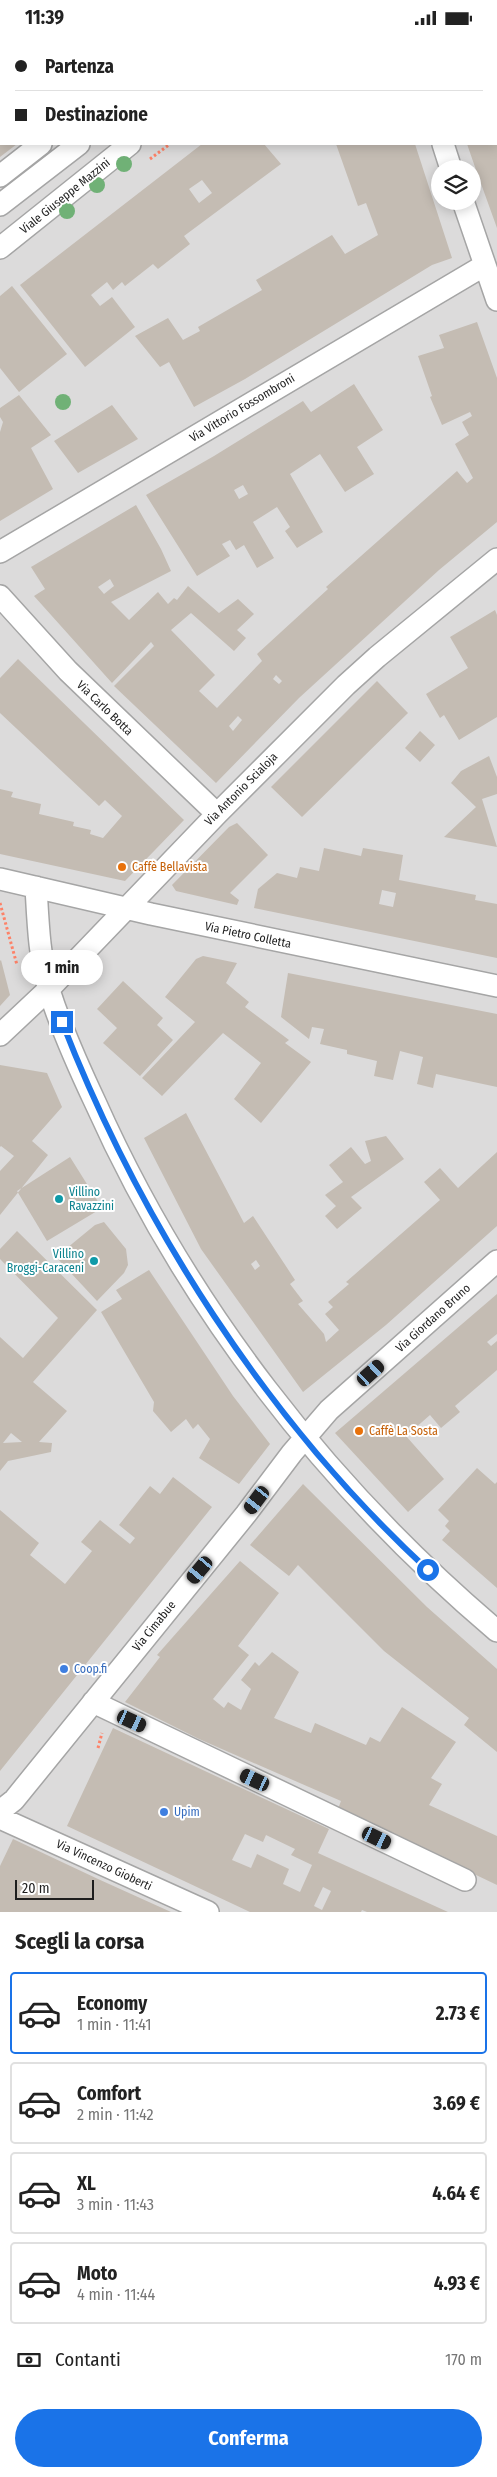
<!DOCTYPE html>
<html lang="it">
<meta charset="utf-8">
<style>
:root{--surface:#fff;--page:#f2f2f2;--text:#222;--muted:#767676;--line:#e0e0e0;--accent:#1a73e8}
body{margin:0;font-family:"Fira Sans Condensed",sans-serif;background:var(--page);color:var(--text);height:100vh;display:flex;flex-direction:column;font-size:19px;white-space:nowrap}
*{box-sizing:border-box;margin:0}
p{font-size:16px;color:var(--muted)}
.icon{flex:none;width:28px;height:28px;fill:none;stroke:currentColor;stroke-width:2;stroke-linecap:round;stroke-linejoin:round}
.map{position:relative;height:1877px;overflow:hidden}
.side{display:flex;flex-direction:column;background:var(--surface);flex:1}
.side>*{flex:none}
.top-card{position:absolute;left:0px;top:0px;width:498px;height:110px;box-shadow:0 2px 12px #0003;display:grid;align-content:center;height:110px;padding:0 15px;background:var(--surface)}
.buttons{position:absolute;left:431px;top:125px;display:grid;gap:10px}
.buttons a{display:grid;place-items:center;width:50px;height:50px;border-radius:50%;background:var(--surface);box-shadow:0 2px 12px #0003;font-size:25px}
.scale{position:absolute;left:15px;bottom:12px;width:79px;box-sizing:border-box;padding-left:5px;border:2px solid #1e1e1e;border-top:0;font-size:14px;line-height:18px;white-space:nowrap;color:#1e1e1e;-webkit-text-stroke:4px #fff;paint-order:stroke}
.end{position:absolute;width:22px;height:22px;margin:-11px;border:6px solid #1a73e8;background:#fff;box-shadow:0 0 0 2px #fff}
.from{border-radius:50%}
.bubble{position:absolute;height:35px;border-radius:18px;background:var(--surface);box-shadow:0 2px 12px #0003;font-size:16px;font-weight:700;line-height:35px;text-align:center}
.car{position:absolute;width:15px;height:30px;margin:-15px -8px;border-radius:6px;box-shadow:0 0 4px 1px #0007;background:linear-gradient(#222 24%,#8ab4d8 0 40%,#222 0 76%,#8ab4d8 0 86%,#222 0)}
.top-card b{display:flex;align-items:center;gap:18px;height:48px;font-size:19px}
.top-card b+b{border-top:1px solid var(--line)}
.top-card i{width:12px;height:12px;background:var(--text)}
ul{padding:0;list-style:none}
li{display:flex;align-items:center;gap:15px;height:82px;margin:0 10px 8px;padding:0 5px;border:2px solid var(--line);border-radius:5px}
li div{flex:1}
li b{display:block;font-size:19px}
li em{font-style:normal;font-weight:700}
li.on{border-color:var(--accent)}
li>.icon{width:45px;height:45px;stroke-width:1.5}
h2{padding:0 15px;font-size:22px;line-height:60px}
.pay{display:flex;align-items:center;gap:12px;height:55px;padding:0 15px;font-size:19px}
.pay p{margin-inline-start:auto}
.action{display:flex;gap:10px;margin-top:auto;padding:10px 15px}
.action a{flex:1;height:58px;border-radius:30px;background:var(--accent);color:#fff;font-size:20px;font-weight:700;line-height:58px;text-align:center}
.status{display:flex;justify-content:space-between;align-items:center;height:35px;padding:0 25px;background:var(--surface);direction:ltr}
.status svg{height:14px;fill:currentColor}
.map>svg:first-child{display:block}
.residential{fill:#dcdbdb;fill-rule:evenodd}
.building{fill:#c4bcb3;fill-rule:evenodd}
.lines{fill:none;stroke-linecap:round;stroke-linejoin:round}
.street-casing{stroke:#a5a5a5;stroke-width:24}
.path{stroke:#fd8268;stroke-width:3;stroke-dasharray:2.5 2.5;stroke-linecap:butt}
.street{stroke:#fff;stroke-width:21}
.tree{fill:#70b176}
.route{stroke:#1a73e8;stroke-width:6}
.food-dot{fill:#e8710a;stroke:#fff;stroke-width:2}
.culture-dot{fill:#0f9aa8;stroke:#fff;stroke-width:2}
.shop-dot{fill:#3f7fe0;stroke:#fff;stroke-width:2}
.labels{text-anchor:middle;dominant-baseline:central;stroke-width:4;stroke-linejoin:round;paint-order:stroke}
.street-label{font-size:12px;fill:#1e1e1e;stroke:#fff}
.food-label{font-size:12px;fill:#c56008;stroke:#fff;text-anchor:start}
.culture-label{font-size:12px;fill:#0d838f;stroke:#fff;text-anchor:start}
.shop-label{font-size:12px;fill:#366cbe;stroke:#fff;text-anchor:start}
</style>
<div class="status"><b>11:39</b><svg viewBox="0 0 49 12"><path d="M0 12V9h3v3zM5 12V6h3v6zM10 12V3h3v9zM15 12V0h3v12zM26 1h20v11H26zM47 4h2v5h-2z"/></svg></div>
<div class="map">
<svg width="497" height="1877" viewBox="0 0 497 1877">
<rect width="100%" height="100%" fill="#efede4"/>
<path class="residential" d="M0 0H497V1877H0ZM1 1H496V109H1ZM440 134H472V166H440Z"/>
<path class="building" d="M0 109H17L0 122Z
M202 109H264L281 129 184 201 190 209 158 234 153 229 125 251 122 247 113 255 107 247 91 260 100 271 112 262 135 292 85 332 20 250ZM202 145 212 158 199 168 189 154Z
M336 109H415L452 223 432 230 245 344 194 372 169 327 160 332 135 301 168 283 183 305 200 296 198 292 262 255 256 245 332 200 345 219 378 200 366 168 358 171Z
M467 109H497V193L475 132Z
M12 251 67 319 19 357 0 333V261Z
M477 287 497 343V487L439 535 299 663 216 748 114 651 154 611 151 607 112 648 34 561 45 554 31 532 136 470 161 514 171 536 111 567 129 585 158 557 168 569 174 563 177 565 188 551 219 578 238 564 254 579 237 595 246 603 234 616 191 578 171 595 215 640 199 656 217 673 262 626 257 619 328 554 326 552 457 436 467 448 473 443 455 409 469 400 462 387 472 381 470 377 442 390 430 362 432 361 418 321 444 313 439 300ZM110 544 114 551 104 559 98 552ZM276 640 282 646 279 649 273 644ZM238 681 242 685 233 696 229 691Z
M354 349 383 395 357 412 374 439 345 457 320 419 290 439 323 497 297 513 285 496 290 492 277 472 253 487 274 523 257 533 244 510 236 515 230 505 222 509 230 521 197 541 146 460 214 421 303 366 311 377ZM243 450 248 459 239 464 234 455Z
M19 360 51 400 31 413 53 454 0 486V397L3 387 0 382V373Z
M112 370 138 404 78 438 54 406Z
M495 575 497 580V682L459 705 444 680 440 683 426 659 468 633 450 602Z
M18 624 184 785 125 846 0 819V754L13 757 11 762 41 769 39 779 74 787 73 791 91 795 90 799 103 803 122 781 105 765 99 771 0 678V643Z
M377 646 408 678 302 782 271 752Z
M420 696 435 710 420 727 405 713Z
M489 721 497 742V759L482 764 497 812 444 802 476 772 451 748 461 736Z
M237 788 268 820 230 858 239 865 237 870 176 856 172 850 229 792Z
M324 813 361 821 363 813 403 820 399 845 476 860 475 865 497 869V923L254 873 258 854 277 838 297 843 300 832 319 836ZM382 855 396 858 393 872 379 869Z
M203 921 237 928 226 948 249 967 245 972 289 1005 285 1008 311 1027 261 1088 234 1064 261 1028 223 998 162 1061 142 1043 195 987 165 962 196 924Z
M1 925 10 960 0 971V926Z
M288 938 497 979V1052L436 1039 433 1053 417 1049 423 1022 400 1016 393 1045 374 1041 377 1026 347 1019V1015L320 1009 324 994 312 992 309 1004 281 982Z
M123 946 163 983 157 990 173 1005 140 1041 103 1008 117 993 97 974Z
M0 1030 47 1038 62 1072 32 1106 48 1120 0 1180V1136L14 1121 1 1111 0 1112Z
M186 1078 244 1188 253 1181 295 1245 290 1249 303 1266 298 1269 324 1299 326 1307 339 1295 325 1279 333 1272 328 1267 349 1249 346 1247 440 1165 424 1147 440 1133 458 1153 497 1117V1191L386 1290 303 1357 201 1214 144 1103ZM256 1225 260 1231 255 1235 251 1229Z
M386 1101 404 1124 351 1162 362 1173 337 1194 325 1181 336 1171 325 1160 343 1147 329 1130 351 1112 365 1129 371 1126 365 1106Z
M70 1122 102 1173 47 1206 17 1156Z
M104 1187 126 1214 128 1230 124 1238 97 1266 56 1222 95 1190Z
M17 1196 97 1275 33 1347 67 1376 39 1407 52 1408 51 1417 8 1426 0 1436V1302L23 1323 58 1283 0 1224V1214ZM11 1398 22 1407 3 1408Z
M149 1235 233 1361 270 1409 239 1449 199 1423 210 1404 198 1389 193 1394 186 1384 171 1397 153 1376 154 1367 101 1277 122 1264 116 1255Z
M497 1259V1299L487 1307 491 1311 497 1306V1335L455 1371 460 1377 441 1393 430 1380 406 1401 444 1444 408 1477 335 1398Z
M477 1433 495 1449 497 1447V1553L442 1505 450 1496 445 1491 449 1486 438 1475Z
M173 1442 212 1472 0 1736V1475L39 1508 30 1520 65 1549 92 1516 81 1507 100 1485 130 1509 135 1503 119 1490 150 1451 160 1459Z
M303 1449 427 1572 497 1634V1717L464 1690 469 1683 384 1616 298 1530 289 1541 250 1510Z
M240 1526 279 1558 238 1611 249 1620 213 1664 224 1673 228 1667 241 1675 251 1654 241 1645 255 1627 259 1631 272 1617 299 1637 274 1683 311 1698 315 1688 366 1710 370 1702 380 1707 402 1672 456 1707 431 1743 442 1749 429 1770 497 1801V1850L338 1774 341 1766 199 1704 125 1667 160 1622 157 1620Z
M113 1693 329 1794 318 1818 448 1877H367L362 1875 361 1877H250L67 1791ZM245 1799 263 1807 266 1800 295 1814 291 1820 312 1830 300 1857 283 1849 289 1834 257 1819 251 1833 232 1825ZM323 1852 331 1856 322 1875 314 1871Z
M13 1804 98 1844 171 1877H0V1831Z"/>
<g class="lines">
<defs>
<path id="street" d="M239 0 240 1
M405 0V1
M175 1 176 0
M217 1 218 0
M263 1 264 0
M443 109 451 134
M0 141 41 109
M463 166 497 265
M0 170 79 109
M0 213 130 109
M0 517 485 230
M0 561 68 636 217 779
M0 844 151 879 497 951
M36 852C38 886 39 922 49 955 61 993 78 1031 95 1067 186 1271 327 1452 497 1596
M0 1000 49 954 217 779 346 650 377 622 497 524
M93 1667 465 1845
M0 1776 14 1765 246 1479 292 1418 329 1375 497 1226
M0 1783 208 1877"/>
</defs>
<use href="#street" class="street-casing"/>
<path class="path" d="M308 1 309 0
M150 124 170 109
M0 868 17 930
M98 1713 102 1698"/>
<use href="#street" class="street"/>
</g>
<g class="tree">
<circle cx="124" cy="129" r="8"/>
<circle cx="97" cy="150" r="8"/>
<circle cx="67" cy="176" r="8"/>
<circle cx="63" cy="367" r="8"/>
</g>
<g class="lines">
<path class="route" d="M62 987C141 1190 267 1386 428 1535"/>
</g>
<g class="food-dot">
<circle cx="122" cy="832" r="5"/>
<circle cx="359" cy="1396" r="5"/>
</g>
<g class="culture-dot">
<circle cx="59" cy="1164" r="5"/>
<circle cx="94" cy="1226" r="5"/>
</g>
<g class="shop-dot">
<circle cx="64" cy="1634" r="5"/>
<circle cx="164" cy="1777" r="5"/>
</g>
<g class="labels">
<g class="street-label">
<text transform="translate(65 161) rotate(-39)">Viale Giuseppe Mazzini</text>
<text transform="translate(242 373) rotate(-31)">Via Vittorio Fossombroni</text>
<text transform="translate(105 673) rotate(44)">Via Carlo Botta</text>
<text transform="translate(241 754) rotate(-45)">Via Antonio Scialoja</text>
<text transform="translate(248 900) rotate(12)">Via Pietro Colletta</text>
<text transform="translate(433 1283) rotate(-42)">Via Giordano Bruno</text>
<text transform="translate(154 1591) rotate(-51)">Via Cimabue</text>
<text transform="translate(104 1830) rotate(25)">Via Vincenzo Gioberti</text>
</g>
<g class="food-label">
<text x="132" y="832">Caffè Bellavista</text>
<text x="369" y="1396">Caffè La Sosta</text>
</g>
<g class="culture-label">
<text x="69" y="1157">Villino<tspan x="69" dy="14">Ravazzini</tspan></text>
<text x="84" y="1219" text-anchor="end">Villino<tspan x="84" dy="14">Broggi-Caraceni</tspan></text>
</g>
<g class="shop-label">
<text x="74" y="1634">Coop.fi</text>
<text x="174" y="1777">Upim</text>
</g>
</g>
</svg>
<div class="buttons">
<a><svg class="icon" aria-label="layers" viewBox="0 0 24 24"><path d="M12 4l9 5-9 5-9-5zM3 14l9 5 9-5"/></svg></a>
</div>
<div class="scale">20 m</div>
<i class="end from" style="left:428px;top:1535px"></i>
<i class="end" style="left:62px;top:987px"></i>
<div class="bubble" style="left:21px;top:915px;width:82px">1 min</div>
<i class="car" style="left:371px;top:1338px;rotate:48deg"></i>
<i class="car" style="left:257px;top:1465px;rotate:217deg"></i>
<i class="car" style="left:200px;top:1535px;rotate:220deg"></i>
<i class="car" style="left:132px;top:1686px;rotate:115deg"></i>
<i class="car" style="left:255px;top:1745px;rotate:295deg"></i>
<i class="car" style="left:377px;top:1803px;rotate:116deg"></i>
<div class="top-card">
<b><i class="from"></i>Partenza</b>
<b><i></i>Destinazione</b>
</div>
</div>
<section class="side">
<h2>Scegli la corsa</h2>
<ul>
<li class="on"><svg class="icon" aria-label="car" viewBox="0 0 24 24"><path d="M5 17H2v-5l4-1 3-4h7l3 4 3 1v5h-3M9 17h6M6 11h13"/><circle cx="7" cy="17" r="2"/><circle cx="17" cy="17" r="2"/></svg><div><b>Economy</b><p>1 min · 11:41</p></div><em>2.73 €</em></li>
<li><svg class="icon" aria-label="car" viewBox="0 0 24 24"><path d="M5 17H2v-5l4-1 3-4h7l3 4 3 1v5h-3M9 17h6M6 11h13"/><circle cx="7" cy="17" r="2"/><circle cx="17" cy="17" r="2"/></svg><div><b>Comfort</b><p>2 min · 11:42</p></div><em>3.69 €</em></li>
<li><svg class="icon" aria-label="car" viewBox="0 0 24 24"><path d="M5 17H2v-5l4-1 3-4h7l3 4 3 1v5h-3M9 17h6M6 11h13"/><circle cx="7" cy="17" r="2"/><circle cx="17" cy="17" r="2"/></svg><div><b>XL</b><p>3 min · 11:43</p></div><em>4.64 €</em></li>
<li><svg class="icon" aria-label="car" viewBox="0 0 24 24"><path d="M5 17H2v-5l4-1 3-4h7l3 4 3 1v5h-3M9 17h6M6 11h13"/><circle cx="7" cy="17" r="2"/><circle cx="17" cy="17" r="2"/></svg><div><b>Moto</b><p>4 min · 11:44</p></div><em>4.93 €</em></li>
</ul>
<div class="pay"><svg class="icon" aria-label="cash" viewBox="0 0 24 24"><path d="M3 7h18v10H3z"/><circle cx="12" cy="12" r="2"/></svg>Contanti<p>170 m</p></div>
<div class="action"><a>Conferma</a></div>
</section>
